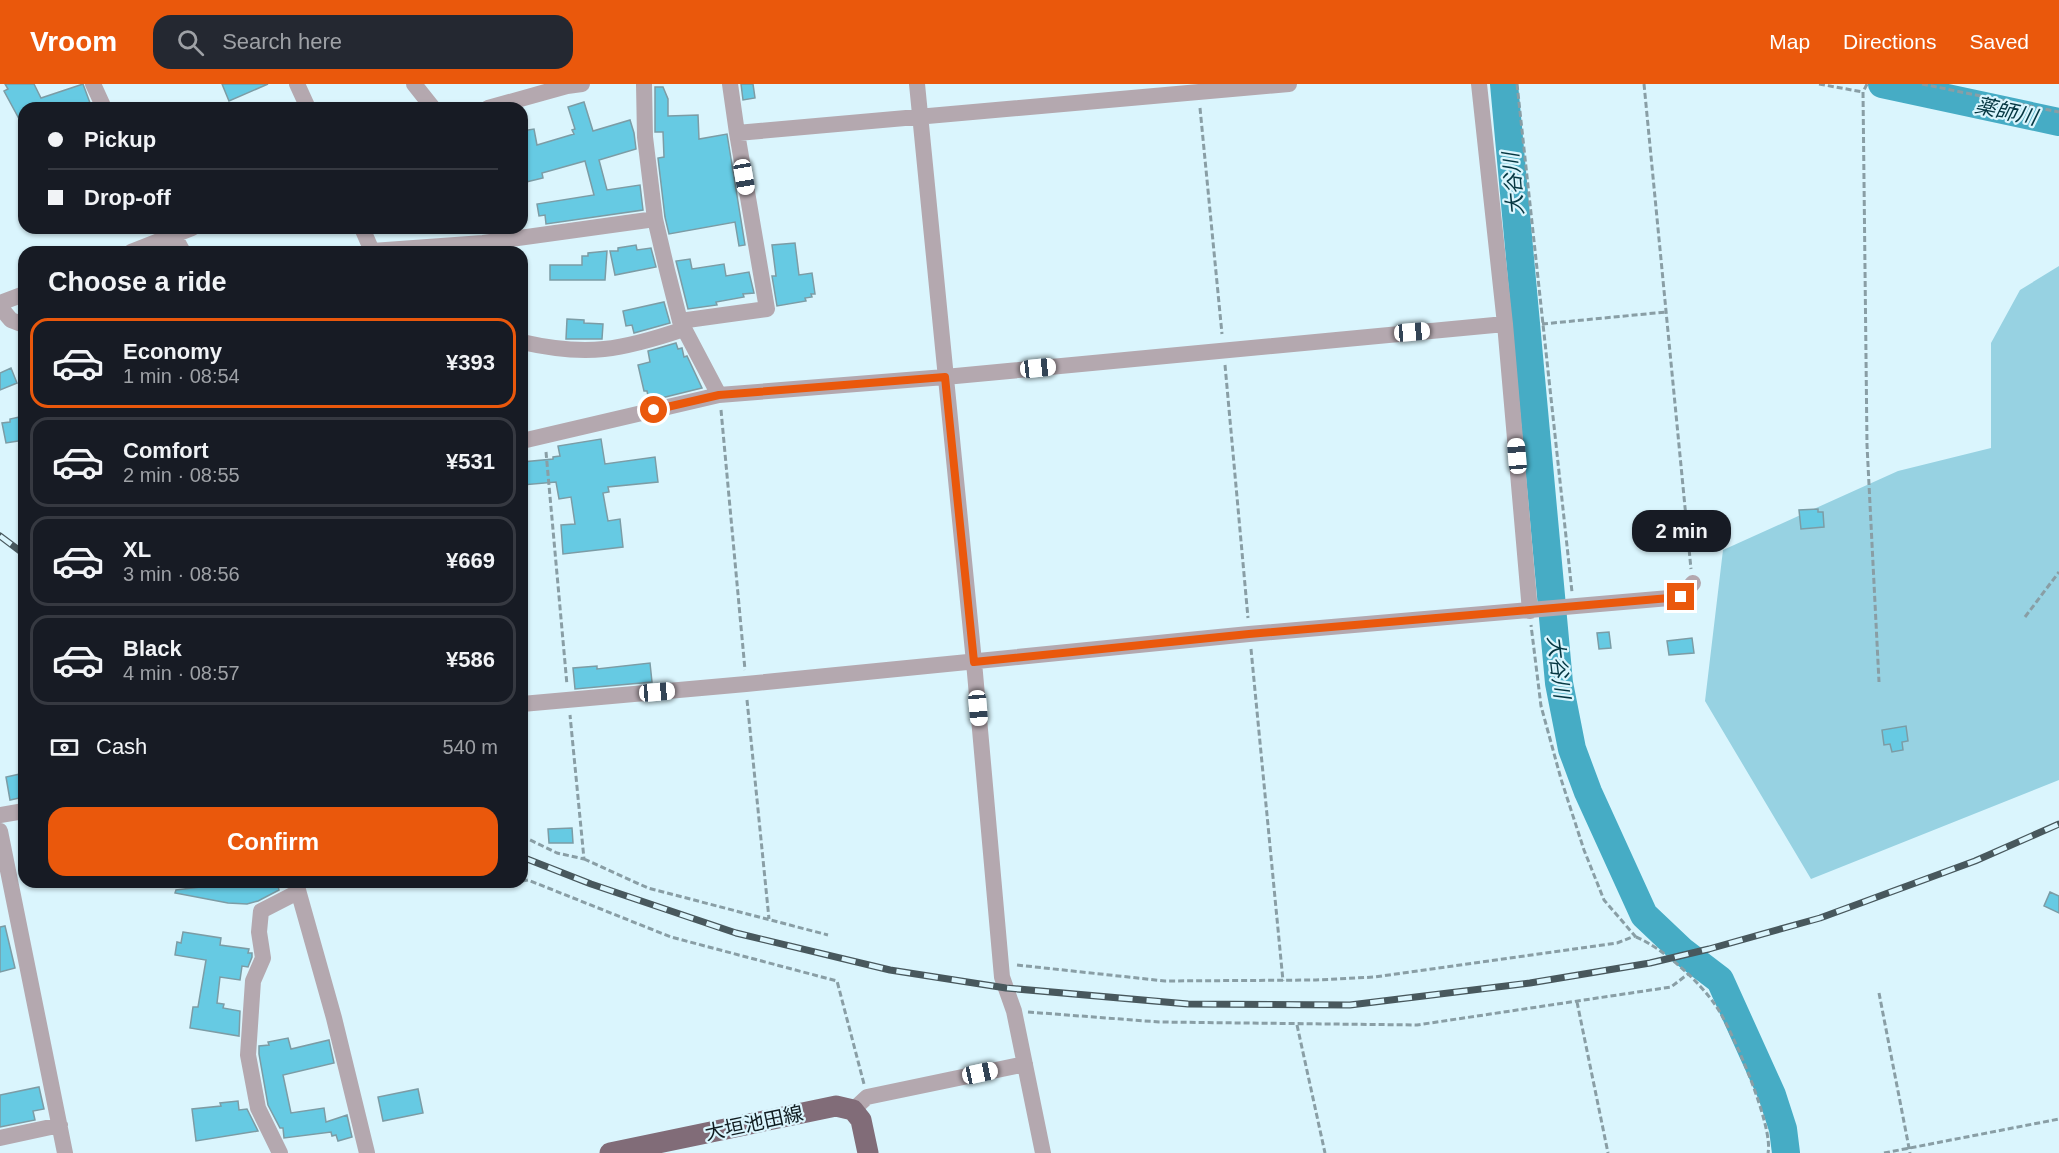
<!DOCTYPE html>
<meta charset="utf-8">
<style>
:root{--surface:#171b24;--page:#242831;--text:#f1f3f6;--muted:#9ea1a6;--line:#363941;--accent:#ea580c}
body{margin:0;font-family:Arial,"Noto Sans JP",sans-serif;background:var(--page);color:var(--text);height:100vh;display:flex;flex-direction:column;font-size:22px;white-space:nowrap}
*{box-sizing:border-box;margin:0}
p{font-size:20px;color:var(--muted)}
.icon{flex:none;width:33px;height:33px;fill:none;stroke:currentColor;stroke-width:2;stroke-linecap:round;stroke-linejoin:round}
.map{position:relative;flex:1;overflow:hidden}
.sheet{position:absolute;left:18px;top:162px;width:510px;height:642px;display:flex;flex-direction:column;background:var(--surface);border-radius:18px;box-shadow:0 2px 4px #0004}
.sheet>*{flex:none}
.top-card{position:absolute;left:18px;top:18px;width:510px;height:132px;border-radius:18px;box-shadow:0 2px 4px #0004;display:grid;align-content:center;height:132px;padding:0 30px;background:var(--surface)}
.end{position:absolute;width:27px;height:27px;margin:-14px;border:8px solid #ea580c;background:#fff;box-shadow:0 0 0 3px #fff}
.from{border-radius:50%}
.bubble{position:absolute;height:42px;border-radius:18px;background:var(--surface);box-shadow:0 2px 4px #0004;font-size:20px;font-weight:600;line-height:42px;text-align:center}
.car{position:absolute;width:18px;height:36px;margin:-18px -9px;border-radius:8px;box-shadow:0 0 4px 2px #0007;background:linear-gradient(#fff 24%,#345 0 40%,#fff 0 76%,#345 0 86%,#fff 0)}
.top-card b{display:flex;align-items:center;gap:21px;height:57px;font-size:22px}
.top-card b+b{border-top:2px solid var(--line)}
.top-card i{width:15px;height:15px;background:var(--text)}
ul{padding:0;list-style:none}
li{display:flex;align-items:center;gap:18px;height:90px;margin:0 12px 9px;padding:0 18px;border:3px solid var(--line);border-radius:18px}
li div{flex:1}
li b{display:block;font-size:22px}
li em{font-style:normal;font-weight:600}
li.on{border-color:var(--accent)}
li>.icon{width:54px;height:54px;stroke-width:1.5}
h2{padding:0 30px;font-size:27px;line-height:72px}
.pay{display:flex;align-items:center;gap:15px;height:66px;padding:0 30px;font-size:22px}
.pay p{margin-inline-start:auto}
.primary-button{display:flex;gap:12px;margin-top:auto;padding:12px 30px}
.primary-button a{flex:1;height:69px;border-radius:18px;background:var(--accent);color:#fff;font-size:24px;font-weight:600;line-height:69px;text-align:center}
header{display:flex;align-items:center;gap:36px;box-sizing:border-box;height:84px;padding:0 30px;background:var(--accent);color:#fff}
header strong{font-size:28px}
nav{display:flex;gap:33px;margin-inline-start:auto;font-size:21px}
.search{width:420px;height:54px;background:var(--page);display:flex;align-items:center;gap:15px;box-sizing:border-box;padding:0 21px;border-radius:18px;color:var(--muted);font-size:22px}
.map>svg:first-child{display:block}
.green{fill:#97d2e2}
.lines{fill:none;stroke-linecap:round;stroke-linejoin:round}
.river{stroke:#46acc5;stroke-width:28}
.building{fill:#66cae3;stroke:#7c9ca5;stroke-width:1.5}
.path{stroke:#899ea5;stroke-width:3;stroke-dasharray:6 3;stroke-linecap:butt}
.minor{stroke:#b4a8af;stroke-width:16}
.major{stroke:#816c78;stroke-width:21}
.rail-casing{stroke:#48585d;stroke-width:7}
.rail{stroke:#daf5fd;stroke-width:4.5;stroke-dasharray:14;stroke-linecap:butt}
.route{stroke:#ea580c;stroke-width:8}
.labels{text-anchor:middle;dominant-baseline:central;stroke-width:4.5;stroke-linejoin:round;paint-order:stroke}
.street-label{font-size:20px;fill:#101c20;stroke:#daf5fd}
.water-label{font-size:21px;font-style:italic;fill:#053641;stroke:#daf5fd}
</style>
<header>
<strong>Vroom</strong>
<div class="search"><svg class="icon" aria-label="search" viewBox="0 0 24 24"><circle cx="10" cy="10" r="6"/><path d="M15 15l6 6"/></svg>Search here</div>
<nav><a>Map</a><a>Directions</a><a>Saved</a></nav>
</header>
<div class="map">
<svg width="2059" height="1069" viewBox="0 0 2059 1069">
<rect width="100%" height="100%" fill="#daf5fd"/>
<path class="green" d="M2059 182V696L1811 795 1705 617 1723 466 1898 387 1991 364V259L2020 206Z"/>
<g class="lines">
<path class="river" d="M1504 0 1559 599 1572 665 1588 708 1644 831 1682 867 1720 896 1772 1011 1783 1045 1786 1069
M1882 0 2059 38"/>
</g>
<path class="building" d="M5 0H34L41 14 83 0 90 19 80 24H24V44L4 7 8 5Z
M222 0H268L229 17Z
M741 0H753L755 14 743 16Z
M655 3H663L668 15V32L698 31 699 55 727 50 745 161 739 162 735 138 669 150 665 133 658 74 664 73 663 48H655Z
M584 18 593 47 630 36 634 49 636 65 599 76 607 106 640 101 643 126 546 140 545 131 539 132 537 120 594 111 585 77 542 89 543 94 522 99V74L524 73 522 47 534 45 537 61 574 50 572 46 575 45 568 23Z
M795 159 799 191 812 189 815 210H811L812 213 805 214 806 217 777 222 772 192H776L772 161Z
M636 161 637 166 651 164 656 183 615 191 610 167H618V164Z
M607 167 605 196H550V181H582V172H588V169Z
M690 175 692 185 724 180 726 192 749 188 754 209 743 210 744 213 716 218 717 221 688 225 676 177Z
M664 218 670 239 634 249 632 241 626 242 623 227Z
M567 235 584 236V239L603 240 602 255H566Z
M676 259 678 265 682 264 684 273 687 272 702 304 649 317 647 307H644L638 281 650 278 648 267Z
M11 284 17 299 0 306V289Z
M24 332V356L6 359 2 339 10 338V335Z
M601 355 605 380 655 373 658 398 608 403 609 408 603 409 608 437 620 435 623 463 563 470 561 441 575 440 571 413 559 415 556 398 522 401V378L553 375V373L560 372 558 362Z
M1818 425V428H1823L1824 443 1801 445 1799 426Z
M1609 548 1611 564 1599 565 1597 549Z
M1692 554 1694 569 1669 571 1667 557Z
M650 579 652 598 575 605 573 584 597 582V585Z
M1906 642 1908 657 1902 658 1903 666 1892 668 1890 660 1884 661 1882 646Z
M20 690 24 713 10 716 6 693Z
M572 744 573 759H549L548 745Z
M224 798H277L279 806 258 817 247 820 228 819 175 809 176 806 224 800Z
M2050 808 2059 812V829L2044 822Z
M5 842 15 884 0 888V843Z
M183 848 221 854 220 861 249 865 248 869H252V873L248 883 242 882 240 896 220 893 217 919 224 920 223 924 240 927 239 952 190 944 193 923H198L206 876 175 871 177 858 181 859Z
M288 954 291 965 329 956 334 979 283 991 291 1029 324 1024 326 1038 347 1031 352 1053 338 1057 336 1051 332 1052 331 1048 284 1054 283 1044H280L268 1021 259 970V962L269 961 268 958Z
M39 1003 44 1025 33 1027 35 1036 0 1043V1011Z
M418 1005 423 1029 383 1037 378 1013Z
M238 1017 239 1026 247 1025 258 1047 196 1057 192 1025 221 1022 220 1019Z"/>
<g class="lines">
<path class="path" d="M1517 0 1572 508
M1644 0 1691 485
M1819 0 1863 8
M1867 0 1863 8 1867 361 1879 598
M1922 0 2059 28
M1200 24 1222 250
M1542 240 1666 228
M1225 281 1248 534
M721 326 745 586
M546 368 567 601
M2025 533 2059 488
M1251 565 1283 897
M747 616 769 835
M522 752 557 769 584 775 570 631
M584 775 648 804 828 851
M522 797 528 796 671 853 837 897 864 1000
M480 798 488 801 512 798
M1636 853C1663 864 1699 897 1716 922 1732 945 1774 1043 1768 1069
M1017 881 1165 897 1316 896 1375 893 1617 859 1635 852 1604 816 1584 766 1561 695 1541 622 1531 541
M1879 909 1910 1069
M1577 918 1608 1069
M1028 928 1159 938 1417 941 1671 903 1688 890
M1297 941 1325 1069
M1884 1069 2059 1035"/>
<path class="minor" d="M93 0 104 24
M297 0 308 24
M414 0 433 24
M644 0 645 53 655 135 667 186 680 237 719 311
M917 0 974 578 1002 893 1014 927 1043 1069
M1479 0 1505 240 1530 527
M488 24 567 2 582 0
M737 49 1289 0
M170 144 183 168
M362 144 372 167 483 159 655 135
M131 168 192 144
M0 219 24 210
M0 223 11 236 24 241
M680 237 767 225 737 49 730 0
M522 258C587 273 622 266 684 245
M522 357 719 311 945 293 1505 240
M522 620 746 600 1249 550 1681 513 1693 499
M0 731 24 727
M0 747 65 1069
M296 799 334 934 367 1069
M853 1026 867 1013 1025 980
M0 1054 60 1041
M280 1069 258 1024 248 971 253 897 263 874 259 848 261 827 298 808"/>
<path class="major" d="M610 1069 836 1022 853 1026 861 1036 868 1069"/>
<defs>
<path id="rail" d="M0 452 24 470
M522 773 591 800 736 849 890 886 1006 904 1188 920 1350 921 1530 899 1650 879 1709 865 1820 834 1975 777 2059 740"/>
</defs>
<use href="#rail" class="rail-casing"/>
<use href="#rail" class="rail"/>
</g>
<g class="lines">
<path class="route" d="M654 326 719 311 945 293 974 578 1249 550 1681 513"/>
</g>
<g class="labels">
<g class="street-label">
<text transform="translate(754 1039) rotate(-12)">大垣池田線</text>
</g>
<g class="water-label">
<text transform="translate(2006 27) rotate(12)">薬師川</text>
<text transform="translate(1513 100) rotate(-95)">大谷川</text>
<text transform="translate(1559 583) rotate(83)">大谷川</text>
</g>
</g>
</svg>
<i class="end from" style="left:654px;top:326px"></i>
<i class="end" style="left:1681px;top:513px"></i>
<div class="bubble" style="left:1632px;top:426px;width:99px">2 min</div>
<i class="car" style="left:744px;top:93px;rotate:170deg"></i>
<i class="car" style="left:1412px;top:248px;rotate:85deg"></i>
<i class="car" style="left:1038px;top:284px;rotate:84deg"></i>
<i class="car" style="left:1517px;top:372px;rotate:355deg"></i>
<i class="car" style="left:657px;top:608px;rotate:85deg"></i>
<i class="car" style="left:978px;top:624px;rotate:175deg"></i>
<i class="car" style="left:980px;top:989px;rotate:78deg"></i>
<div class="top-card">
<b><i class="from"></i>Pickup</b>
<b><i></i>Drop-off</b>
</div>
<section class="sheet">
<h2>Choose a ride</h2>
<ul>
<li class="on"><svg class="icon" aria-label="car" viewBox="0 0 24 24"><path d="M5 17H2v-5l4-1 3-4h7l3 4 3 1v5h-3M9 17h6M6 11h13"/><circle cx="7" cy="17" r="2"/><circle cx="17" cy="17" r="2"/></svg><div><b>Economy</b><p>1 min · 08:54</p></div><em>¥393</em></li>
<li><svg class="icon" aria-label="car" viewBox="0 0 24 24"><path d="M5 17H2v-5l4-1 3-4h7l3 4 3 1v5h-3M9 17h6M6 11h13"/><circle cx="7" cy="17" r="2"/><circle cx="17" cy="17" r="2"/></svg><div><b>Comfort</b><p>2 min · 08:55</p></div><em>¥531</em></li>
<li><svg class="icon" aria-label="car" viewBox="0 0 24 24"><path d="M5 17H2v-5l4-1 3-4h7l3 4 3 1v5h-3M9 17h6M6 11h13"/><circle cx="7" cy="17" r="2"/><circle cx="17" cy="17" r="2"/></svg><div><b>XL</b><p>3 min · 08:56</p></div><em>¥669</em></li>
<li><svg class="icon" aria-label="car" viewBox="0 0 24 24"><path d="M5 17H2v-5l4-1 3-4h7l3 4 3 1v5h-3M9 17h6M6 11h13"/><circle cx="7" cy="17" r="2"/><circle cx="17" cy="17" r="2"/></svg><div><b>Black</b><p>4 min · 08:57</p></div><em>¥586</em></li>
</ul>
<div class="pay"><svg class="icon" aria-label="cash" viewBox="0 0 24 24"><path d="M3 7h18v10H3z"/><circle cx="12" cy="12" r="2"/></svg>Cash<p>540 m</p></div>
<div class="primary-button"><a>Confirm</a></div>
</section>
</div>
